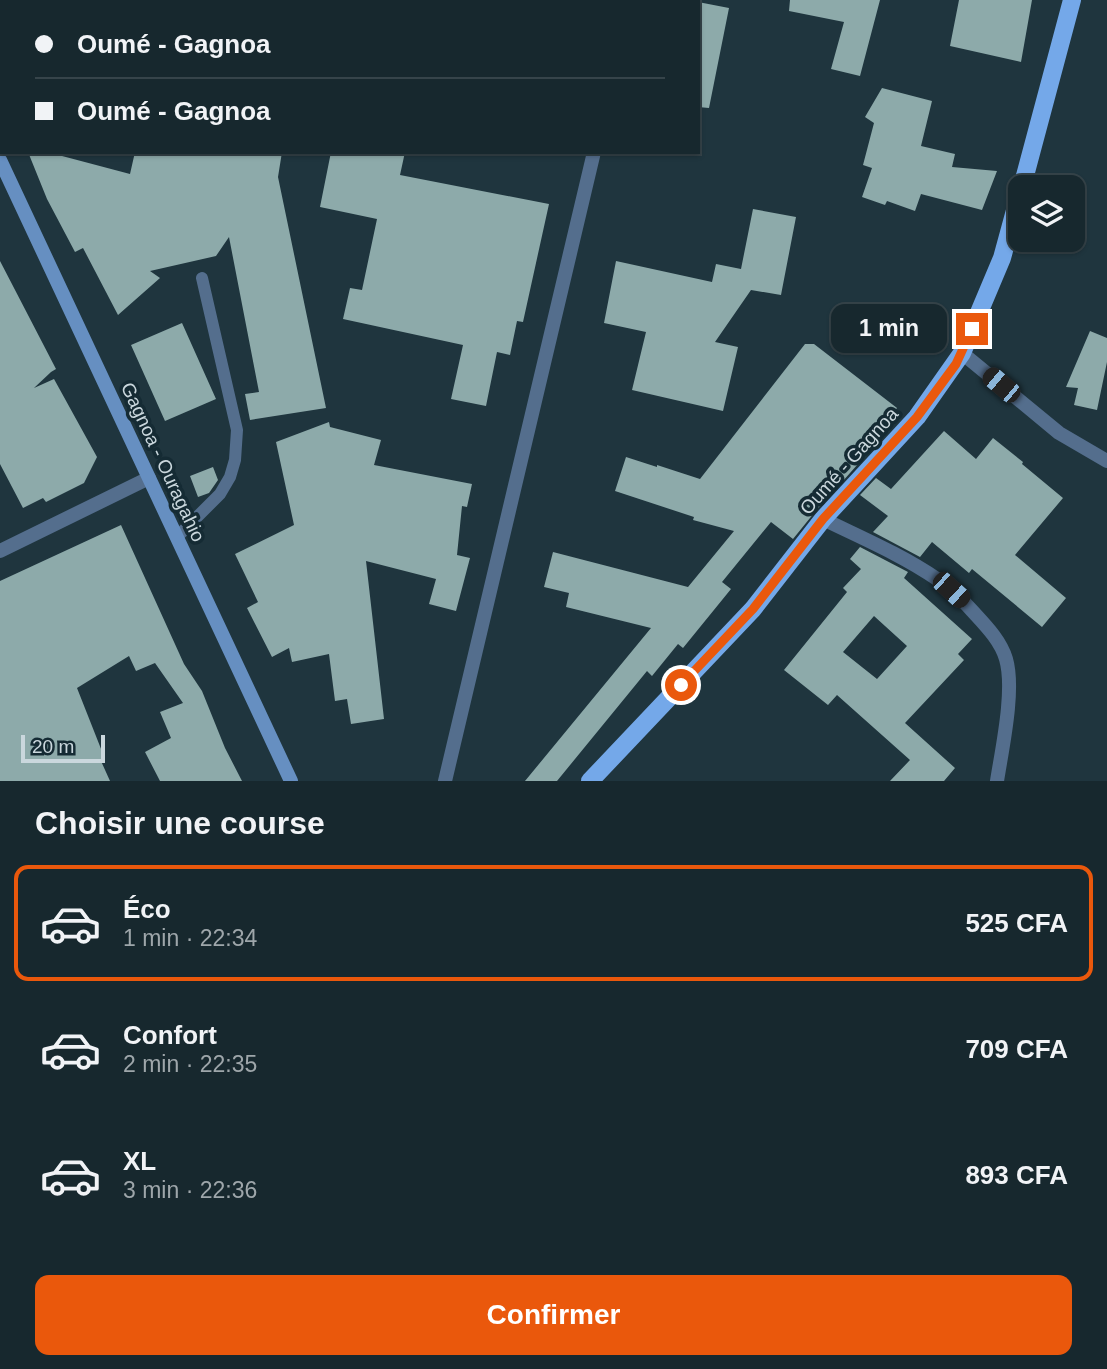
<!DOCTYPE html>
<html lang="fr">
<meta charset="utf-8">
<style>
:root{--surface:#17282e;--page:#203036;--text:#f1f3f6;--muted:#9ea6aa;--line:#36444a;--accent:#ea580c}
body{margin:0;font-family:Arial,sans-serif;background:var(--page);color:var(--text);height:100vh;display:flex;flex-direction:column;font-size:26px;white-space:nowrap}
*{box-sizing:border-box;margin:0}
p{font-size:23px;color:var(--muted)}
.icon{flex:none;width:38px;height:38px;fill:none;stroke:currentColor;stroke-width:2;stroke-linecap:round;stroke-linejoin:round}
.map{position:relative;height:781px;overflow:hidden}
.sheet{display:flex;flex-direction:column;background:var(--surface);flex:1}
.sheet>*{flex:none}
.banner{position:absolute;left:0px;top:0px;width:700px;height:154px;box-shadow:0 2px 5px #0004,0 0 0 2px var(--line);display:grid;align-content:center;height:154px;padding:0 35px;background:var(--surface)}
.tools{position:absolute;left:1008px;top:175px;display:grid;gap:14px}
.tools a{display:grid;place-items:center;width:77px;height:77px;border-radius:14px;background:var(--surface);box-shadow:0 2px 5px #0004,0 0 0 2px var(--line);font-size:35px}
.scale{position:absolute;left:21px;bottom:18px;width:84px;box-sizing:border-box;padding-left:7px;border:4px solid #cad7dd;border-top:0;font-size:19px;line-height:24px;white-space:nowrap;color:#cad7dd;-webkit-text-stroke:5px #152b34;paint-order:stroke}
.end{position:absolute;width:32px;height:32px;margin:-16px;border:9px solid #ea580c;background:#fff;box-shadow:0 0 0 4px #fff}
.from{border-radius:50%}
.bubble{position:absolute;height:49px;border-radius:14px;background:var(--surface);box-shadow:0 2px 5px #0004,0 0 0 2px var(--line);font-size:23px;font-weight:600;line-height:49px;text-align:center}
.car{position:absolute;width:21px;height:42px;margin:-21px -10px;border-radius:9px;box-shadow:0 0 5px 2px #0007;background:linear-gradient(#222 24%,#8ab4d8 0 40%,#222 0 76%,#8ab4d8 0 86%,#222 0)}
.banner b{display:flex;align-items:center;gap:24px;height:66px;font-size:26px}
.banner b+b{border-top:2px solid var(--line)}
.banner i{width:18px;height:18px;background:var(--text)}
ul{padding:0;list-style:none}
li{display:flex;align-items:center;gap:21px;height:116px;margin:0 14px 10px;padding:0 21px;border:4px solid transparent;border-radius:14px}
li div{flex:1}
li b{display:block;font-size:26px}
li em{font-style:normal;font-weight:600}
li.current{border-color:var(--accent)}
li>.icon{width:63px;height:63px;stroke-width:1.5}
h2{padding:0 35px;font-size:32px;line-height:84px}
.cta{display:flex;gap:14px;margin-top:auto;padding:14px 35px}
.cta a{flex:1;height:80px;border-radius:14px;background:var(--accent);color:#fff;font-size:28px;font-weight:600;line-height:80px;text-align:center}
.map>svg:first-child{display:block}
.building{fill:#8daaaa;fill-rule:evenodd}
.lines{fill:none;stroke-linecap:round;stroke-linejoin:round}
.lane{stroke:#546e8d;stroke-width:12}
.street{stroke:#546e8d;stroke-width:14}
.secondary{stroke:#668fc1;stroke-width:14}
.primary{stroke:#74a8e9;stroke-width:18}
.route{stroke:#ea580c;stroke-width:9}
.labels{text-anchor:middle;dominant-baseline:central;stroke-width:7;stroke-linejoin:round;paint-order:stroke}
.street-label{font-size:19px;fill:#cad7dd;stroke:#152b34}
</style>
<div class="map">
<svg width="1107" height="781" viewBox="0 0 1107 781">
<rect width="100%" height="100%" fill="#1f353e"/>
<path class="building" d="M790 0H880L860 76 831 69 844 22 789 11Z
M959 0H1032L1021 62 950 46Z
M698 2 729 8 709 108 698 107Z
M882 88 932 101 921 146 955 154 952 167 997 171 982 210 921 194 915 211 887 201 885 205 862 197 872 168 863 165 874 123 865 117Z
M28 152H47L130 174 135 152H282L278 177 326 408 250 420 245 394 259 392 229 237 216 256 150 271 160 278 118 315 83 248 75 252 47 199Z
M331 152H405L400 175 549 204 523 322 517 321 510 355 497 352 486 406 451 399 463 345 343 319 350 288 362 290 377 219 320 207Z
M753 209 796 217 781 295 751 290 715 342 738 347 723 411 632 390 646 332 604 323 616 261 712 282 716 264 741 269Z
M0 261 56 369 51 372 34 388 54 379 97 457 84 483 46 502 43 498 23 508 0 464Z
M182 323 216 399 165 421 131 345Z
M1090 331 1107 338V362L1097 410 1074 405 1078 388 1066 387Z
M805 344H814L897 408 855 462 858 464 842 482 840 481 793 539 771 522 722 582 731 589 683 648 678 644 652 676 647 671 557 781H525L651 628 566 607 569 593 544 587 553 552 688 587 734 531 693 520 694 517 615 491 626 457 657 467V465L700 479Z
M329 422 330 427 381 440 374 465 472 484 467 507 462 506 457 555 470 558 456 611 429 604 436 579 366 561 384 719 351 724 347 699 335 701 329 654 292 662 289 648 272 657 247 608 258 602 235 554 294 525 276 442Z
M944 431 976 459 993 438 1023 462 1022 464 1063 498 1015 555 1066 598 1042 627 972 569 969 573 932 542 920 557 873 532 888 516 860 495 876 478 891 489Z
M213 467 218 480 209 493 198 497 190 476Z
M121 525 184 664 202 691 225 748 242 781H160L145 752 171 738 160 712 183 703 155 663 136 671 129 656 77 688 105 759 101 761 110 781H0V581Z
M860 547 908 572 904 578 972 639 958 654 964 660 905 723 955 768 944 781H890L910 760 837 695 828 705 784 670 847 592 843 588 861 569 850 559ZM874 616 907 646 877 679 843 652Z"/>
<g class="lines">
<path class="lane" d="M177 537 220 494 230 477 235 460 237 430 202 278"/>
<path class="street" d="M424 0 433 2
M629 2 630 0
M962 353 1059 433 1107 461
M823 519C862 538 902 555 937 579 952 588 964 602 976 615 988 628 1001 642 1006 659 1015 690 1002 749 997 781
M0 551 149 478
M445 781 594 152"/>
<path class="secondary" d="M12 2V0
M0 69 2 59
M0 160 291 781"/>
<path class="primary" d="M1022 187 1072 0
M590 781 753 609 823 519 917 417 962 353 1002 258 1020 192"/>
</g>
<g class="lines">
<path class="route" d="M681 685 753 609 823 519 917 417 956 364 972 329"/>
</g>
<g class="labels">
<g class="street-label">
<text transform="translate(849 461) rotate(-48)">Oumé - Gagnoa</text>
<text transform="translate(163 462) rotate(65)">Gagnoa - Ouragahio</text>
</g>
</g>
</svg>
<div class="tools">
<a><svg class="icon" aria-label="layers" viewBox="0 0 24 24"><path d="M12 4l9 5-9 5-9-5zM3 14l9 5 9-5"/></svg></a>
</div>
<div class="scale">20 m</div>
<i class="end from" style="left:681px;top:685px"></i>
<i class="end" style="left:972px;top:329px"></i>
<div class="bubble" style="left:831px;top:304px;width:116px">1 min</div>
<i class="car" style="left:1001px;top:385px;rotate:310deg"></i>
<i class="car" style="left:951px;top:590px;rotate:132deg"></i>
<div class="banner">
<b><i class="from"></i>Oumé - Gagnoa</b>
<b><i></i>Oumé - Gagnoa</b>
</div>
</div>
<section class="sheet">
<h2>Choisir une course</h2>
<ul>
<li class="current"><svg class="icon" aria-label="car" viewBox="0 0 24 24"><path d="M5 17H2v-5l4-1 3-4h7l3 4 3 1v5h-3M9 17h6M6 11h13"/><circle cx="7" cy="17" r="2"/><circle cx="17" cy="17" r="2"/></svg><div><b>Éco</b><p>1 min · 22:34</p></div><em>525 CFA</em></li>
<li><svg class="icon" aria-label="car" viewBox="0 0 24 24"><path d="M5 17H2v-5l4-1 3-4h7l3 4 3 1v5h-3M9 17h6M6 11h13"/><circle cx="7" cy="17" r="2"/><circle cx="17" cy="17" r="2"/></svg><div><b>Confort</b><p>2 min · 22:35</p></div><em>709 CFA</em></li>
<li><svg class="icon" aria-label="car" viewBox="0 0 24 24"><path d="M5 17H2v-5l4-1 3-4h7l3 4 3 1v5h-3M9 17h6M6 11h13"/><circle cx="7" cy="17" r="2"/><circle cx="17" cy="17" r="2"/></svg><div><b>XL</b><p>3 min · 22:36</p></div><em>893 CFA</em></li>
</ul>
<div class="cta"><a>Confirmer</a></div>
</section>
